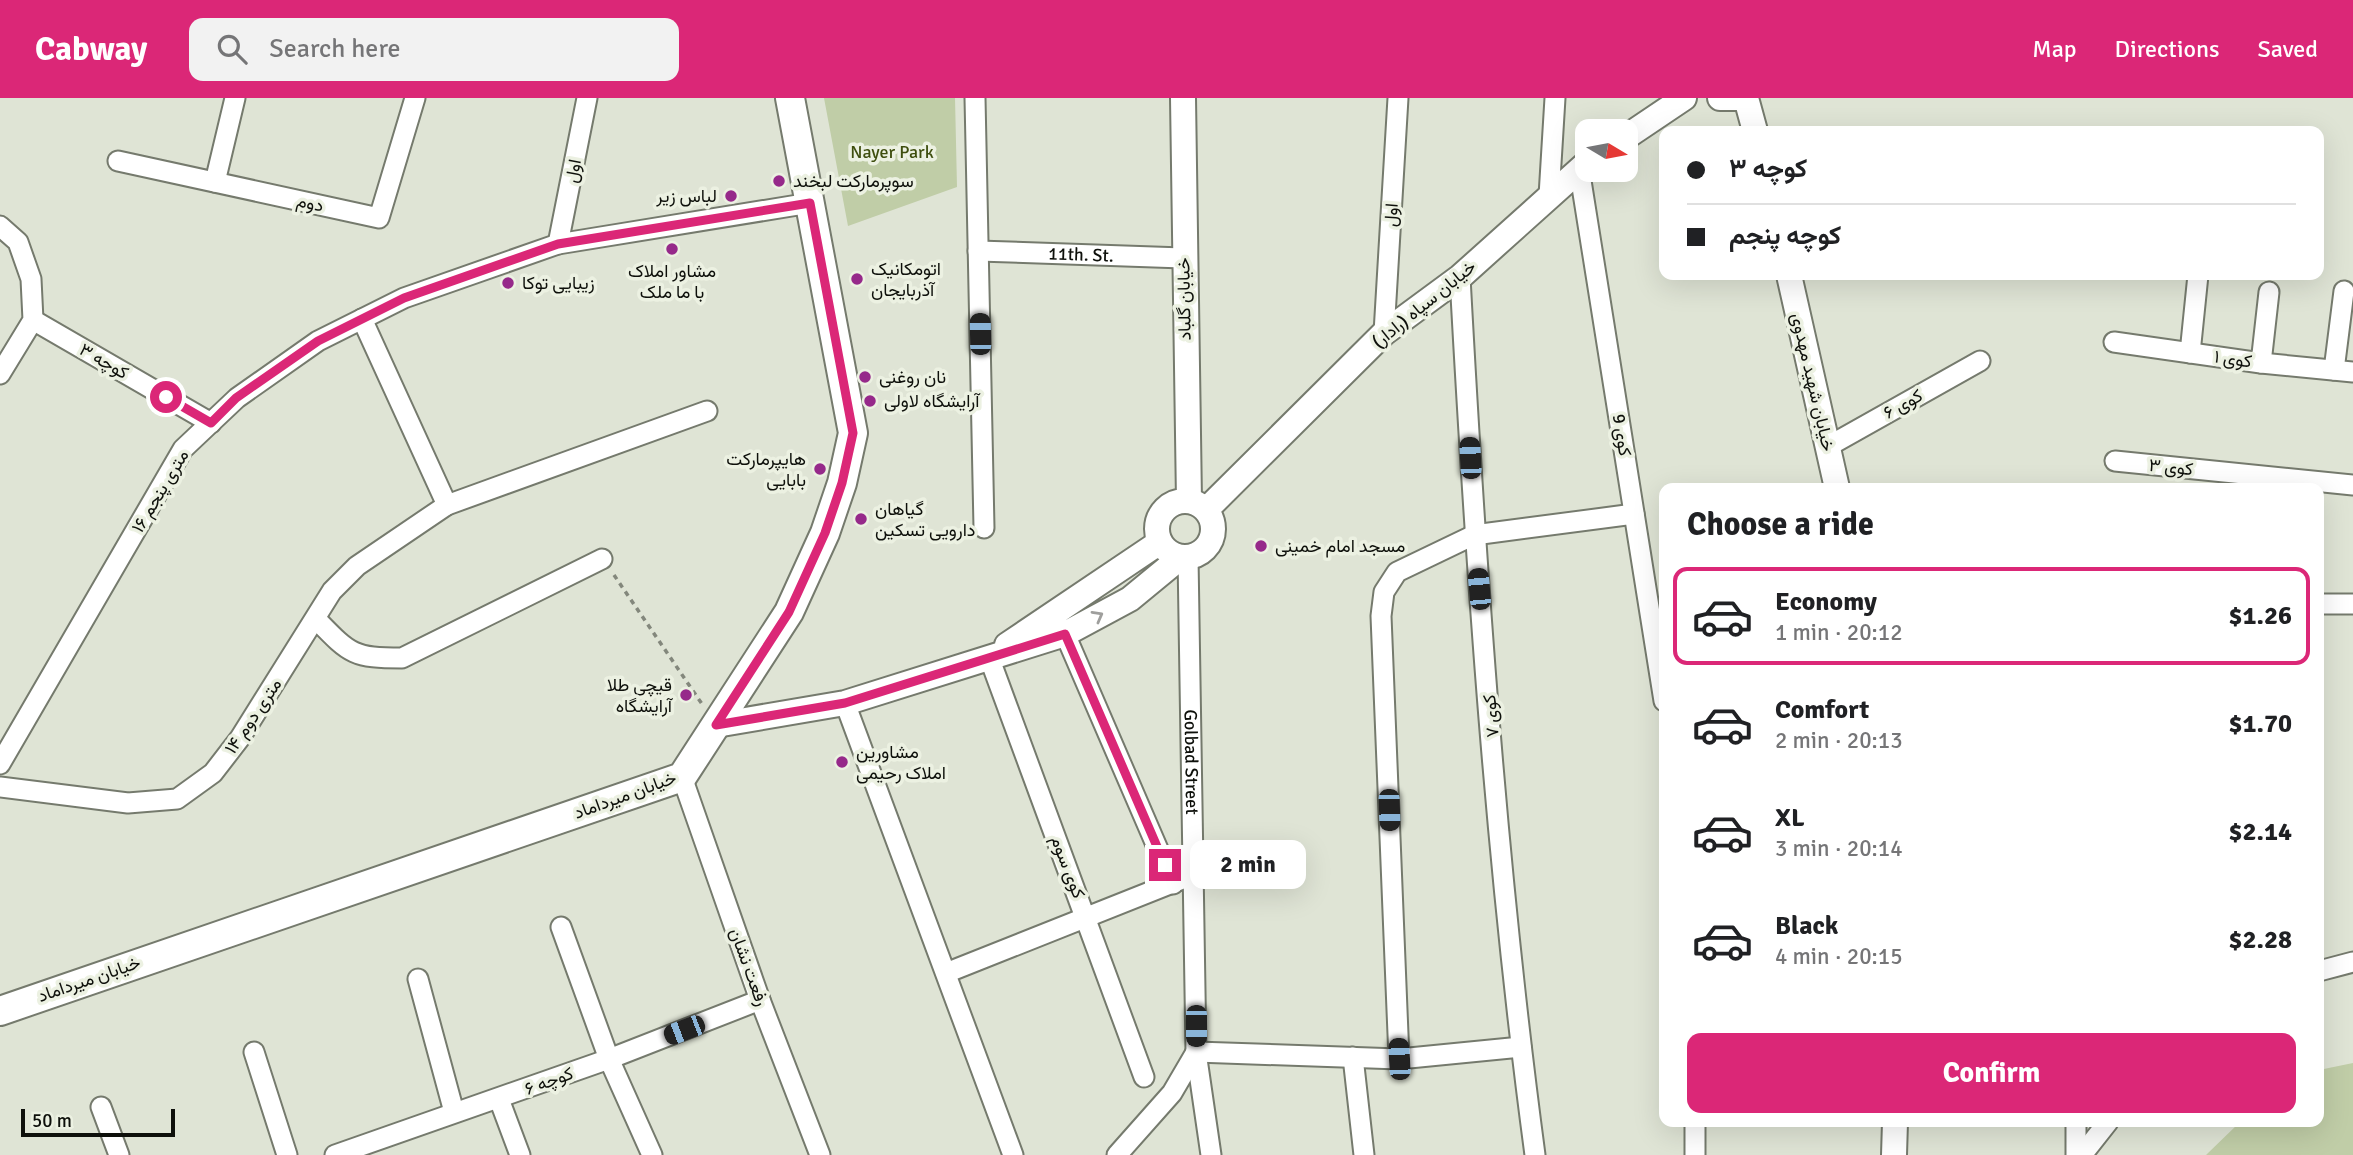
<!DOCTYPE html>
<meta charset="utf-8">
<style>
:root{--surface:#fff;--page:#f2f2f2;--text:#202124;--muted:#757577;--line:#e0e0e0;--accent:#db2777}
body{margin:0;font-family:Signika,Vazirmatn,sans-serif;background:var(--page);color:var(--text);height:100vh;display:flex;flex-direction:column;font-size:26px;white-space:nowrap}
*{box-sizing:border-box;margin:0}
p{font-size:23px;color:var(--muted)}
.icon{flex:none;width:38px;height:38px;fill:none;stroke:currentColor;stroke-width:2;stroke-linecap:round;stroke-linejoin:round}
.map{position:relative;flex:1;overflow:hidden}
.drawer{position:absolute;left:1659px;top:385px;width:665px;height:644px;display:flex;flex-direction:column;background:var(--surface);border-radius:14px;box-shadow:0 7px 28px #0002}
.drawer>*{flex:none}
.top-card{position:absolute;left:1659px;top:28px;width:665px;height:154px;border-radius:14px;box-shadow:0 7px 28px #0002;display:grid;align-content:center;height:154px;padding:0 28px;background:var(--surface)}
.needle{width:46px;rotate:100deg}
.tools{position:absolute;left:1575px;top:21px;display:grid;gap:14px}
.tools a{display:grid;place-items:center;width:63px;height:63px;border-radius:14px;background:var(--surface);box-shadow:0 7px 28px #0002;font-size:35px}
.scale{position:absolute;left:21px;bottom:18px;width:154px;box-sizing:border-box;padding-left:7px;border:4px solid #0e100b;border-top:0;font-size:19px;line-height:24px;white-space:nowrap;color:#0e100b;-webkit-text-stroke:5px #ecf1e2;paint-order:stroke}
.end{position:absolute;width:32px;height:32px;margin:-16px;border:9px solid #db2777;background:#fff;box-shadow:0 0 0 4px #fff}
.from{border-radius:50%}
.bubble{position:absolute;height:49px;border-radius:14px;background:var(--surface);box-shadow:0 7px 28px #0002;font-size:23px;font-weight:700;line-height:49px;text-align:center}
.car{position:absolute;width:21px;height:42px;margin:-21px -10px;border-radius:9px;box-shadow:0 0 5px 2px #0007;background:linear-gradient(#222 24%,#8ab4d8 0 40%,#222 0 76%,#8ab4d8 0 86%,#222 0)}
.top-card b{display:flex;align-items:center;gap:24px;height:66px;font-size:26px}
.top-card b+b{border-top:2px solid var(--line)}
.top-card i{width:18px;height:18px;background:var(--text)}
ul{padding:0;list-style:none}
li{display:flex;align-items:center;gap:21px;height:98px;margin:0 14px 10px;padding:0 14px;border:4px solid transparent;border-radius:14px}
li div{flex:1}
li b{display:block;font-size:26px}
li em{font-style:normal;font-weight:700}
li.on{border-color:var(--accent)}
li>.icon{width:63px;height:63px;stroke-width:1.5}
h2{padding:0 28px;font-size:32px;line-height:84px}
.cta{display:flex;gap:14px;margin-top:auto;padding:14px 28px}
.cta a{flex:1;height:80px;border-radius:14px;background:var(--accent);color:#fff;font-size:28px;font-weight:700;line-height:80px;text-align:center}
header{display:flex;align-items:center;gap:42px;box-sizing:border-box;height:98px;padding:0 35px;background:var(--accent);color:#fff}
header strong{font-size:33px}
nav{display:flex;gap:38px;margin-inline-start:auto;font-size:24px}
.search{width:490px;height:63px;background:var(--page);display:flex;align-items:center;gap:18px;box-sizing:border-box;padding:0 24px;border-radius:14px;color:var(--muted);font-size:26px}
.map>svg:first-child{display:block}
.green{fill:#c0cda7}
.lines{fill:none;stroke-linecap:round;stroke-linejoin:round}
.minor-casing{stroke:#757a6d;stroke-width:23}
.tertiary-casing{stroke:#757a6d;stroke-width:28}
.secondary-casing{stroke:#757a6d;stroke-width:32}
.path{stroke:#83877c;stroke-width:3.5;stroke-dasharray:5 5;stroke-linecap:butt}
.minor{stroke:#fff;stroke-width:19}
.tertiary{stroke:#fff;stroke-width:24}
.secondary{stroke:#fff;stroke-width:28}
.oneway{stroke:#9f9f9d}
.route{stroke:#db2777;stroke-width:9}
.poi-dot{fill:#96298a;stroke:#ecf1e2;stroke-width:2.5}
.labels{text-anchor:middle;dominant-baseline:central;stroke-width:7;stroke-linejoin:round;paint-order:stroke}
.park-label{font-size:18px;fill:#3e4e0e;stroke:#ecf1e2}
.street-label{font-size:18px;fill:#0e100b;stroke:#ecf1e2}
.poi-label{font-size:18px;fill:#0e100b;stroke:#ecf1e2;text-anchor:start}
</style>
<header>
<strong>Cabway</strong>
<div class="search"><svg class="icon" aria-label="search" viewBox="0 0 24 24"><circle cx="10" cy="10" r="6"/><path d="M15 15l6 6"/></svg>Search here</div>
<nav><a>Map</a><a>Directions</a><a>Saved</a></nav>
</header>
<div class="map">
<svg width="2353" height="1057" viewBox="0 0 2353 1057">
<rect width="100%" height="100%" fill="#dfe4d5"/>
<path class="green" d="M824 0H955L957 89 848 128Z
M2353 965V1057H2206L2240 1024H2319V972Z"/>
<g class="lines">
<defs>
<g id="minor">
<path d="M975 0 984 430"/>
<path d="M118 63 379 120 415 0"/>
<path d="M1579 70 1664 603"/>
<path d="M215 84 235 0"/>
<path d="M1549 98 1555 0"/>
<path d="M0 128 18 144 31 181 33 222 0 276"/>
<path d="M558 146 587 0"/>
<path id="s1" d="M978 153 1183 160"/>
<path d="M1460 179C1476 472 1496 766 1535 1057"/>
<path d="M362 221 447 407"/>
<path d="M33 222 211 325"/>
<path d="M1384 235 1398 0"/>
<path d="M2114 244 2261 265 2353 274"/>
<path d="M2190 255 2198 177"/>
<path d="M2261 265 2269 194"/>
<path d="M2334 272 2344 193"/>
<path d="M1827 349 1980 263"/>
<path d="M2115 363 2353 387"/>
<path id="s2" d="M1188 459 1196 954 1211 1057"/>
<path d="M2319 506H2353"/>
<path d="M317 522C350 556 353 560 402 560L602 461"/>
<path d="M1065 536 1173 786"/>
<path d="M989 559 1144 979"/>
<path d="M845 605 1013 1057"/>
<path d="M0 666 183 351 237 300 318 243 404 200 558 146 810 105"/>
<path d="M682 679 760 902 820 1057"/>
<path d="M0 689 128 705 177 701 213 675 240 640 332 493 357 468 447 407 707 313"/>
<path d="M561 829 609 961 652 1057"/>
<path d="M2319 873 2353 864"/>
<path d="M946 875 1185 780"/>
<path d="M418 881 454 1014"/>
<path d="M254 954 287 1057"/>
<path d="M1196 954 1399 961 1521 949"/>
<path d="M1353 959 1364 1057"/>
<path d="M1399 961 1381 518 1384 494 1397 474 1474 437 1634 416"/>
<path d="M499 1001 520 1057"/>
<path d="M101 1009 119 1057"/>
<path d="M1695 1024V1057"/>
<path d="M2076 1024V1057"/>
<path d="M335 1057 609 961 760 902"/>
<path d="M1117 1057 1172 995 1196 954"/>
<path d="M2082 1057 2108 1024"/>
</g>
<path id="tertiary" d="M1183 0 1189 403
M1720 0H1740
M1746 0 1755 33
M1626 39 1684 0
M1789 177 1837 390
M1157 431a28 28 0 1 1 56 0a28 28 0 1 1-56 0Z
M1206 412 1384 235 1460 179 1587 65
M1007 547 1160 444
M716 627 845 605 1065 536 1130 501 1181 459
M1894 1057 1895 1024"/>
<path id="secondary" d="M0 913 682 679 789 514 825 435 842 385 853 335 790 0"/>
</defs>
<use href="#minor" class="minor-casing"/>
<use href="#tertiary" class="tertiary-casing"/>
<use href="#secondary" class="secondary-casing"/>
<path class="path" d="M614 477 702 606"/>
<use href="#minor" class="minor"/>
<use href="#tertiary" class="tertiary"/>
<use href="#secondary" class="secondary"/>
</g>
<defs><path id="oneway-chevron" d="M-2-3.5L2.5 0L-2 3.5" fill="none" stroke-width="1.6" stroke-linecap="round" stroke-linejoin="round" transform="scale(1.75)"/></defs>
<use class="oneway" href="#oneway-chevron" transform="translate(1098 518) rotate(-29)"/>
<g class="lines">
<path class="route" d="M166 299 211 325 236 300 318 243 404 200 558 146 810 105 853 335 842 385 825 435 789 514 716 627 845 605 1065 536 1165 767"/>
</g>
<g class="poi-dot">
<circle cx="779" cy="83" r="7"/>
<circle cx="731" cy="98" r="7"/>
<circle cx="672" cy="151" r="7"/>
<circle cx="857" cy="181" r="7"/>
<circle cx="508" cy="185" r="7"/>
<circle cx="865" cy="279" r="7"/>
<circle cx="870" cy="303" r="7"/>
<circle cx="820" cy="371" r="7"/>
<circle cx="861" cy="421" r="7"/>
<circle cx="1261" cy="448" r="7"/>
<circle cx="686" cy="597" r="7"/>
<circle cx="842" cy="664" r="7"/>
</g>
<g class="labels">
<g class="park-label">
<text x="892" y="54">Nayer Park</text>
</g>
<g class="street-label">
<text transform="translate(573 73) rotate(-79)">اول</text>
<text transform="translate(310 105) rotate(12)">دوم</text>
<text transform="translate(1391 117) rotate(-86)">اول</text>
<text stroke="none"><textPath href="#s1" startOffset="103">11th. St.</textPath></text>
<text transform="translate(1184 201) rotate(-91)">خیابان گلباد</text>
<text transform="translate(1424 206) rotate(-39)">خیابان سپاه (رادار)</text>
<text transform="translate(2233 261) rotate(8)">کوی ۱</text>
<text transform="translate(104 263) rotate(30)">کوچه ۳</text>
<text transform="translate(1813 284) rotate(77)">خیابان شهید مهدوی</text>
<text transform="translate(1903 306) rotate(-29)">کوی ۶</text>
<text transform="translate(1622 337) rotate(81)">کوی 9</text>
<text transform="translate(2171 369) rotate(6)">کوی ۳</text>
<text transform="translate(160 393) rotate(-59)">۱۶ متری پنجم</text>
<text transform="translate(253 618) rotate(-56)">۱۴ متری دوم</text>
<text transform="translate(1491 618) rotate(-95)">کوی ۷</text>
<text stroke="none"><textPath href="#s2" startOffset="205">Golbad Street</textPath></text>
<text transform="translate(625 697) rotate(-20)">خیابان میرداماد</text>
<text transform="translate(1068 769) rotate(69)">کوی سوم</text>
<text transform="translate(749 869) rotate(70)">رفعت نشان</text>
<text transform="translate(89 881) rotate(-19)">خیابان میرداماد</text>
<text transform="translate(549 983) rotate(-20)">کوچه ۶</text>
</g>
<g class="poi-label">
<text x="793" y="83">سوپرمارکت لبخند</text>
<text x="717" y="98" text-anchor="end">لباس زیر</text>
<text x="871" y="171">اتومکانیک<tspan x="871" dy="21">آذربایجان</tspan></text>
<text x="672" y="173" text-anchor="middle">مشاور املاک<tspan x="672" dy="21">با ما ملک</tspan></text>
<text x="522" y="185">زیبایی توکا</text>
<text x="879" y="279">نان روغنی</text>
<text x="884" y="303">آرایشگاه لاولی</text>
<text x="806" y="361" text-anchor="end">هایپرمارکت<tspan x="806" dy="21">بابایی</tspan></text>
<text x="875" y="411">گیاهان<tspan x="875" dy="21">دارویی تسکین</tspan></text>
<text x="1275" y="448">مسجد امام خمینی</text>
<text x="672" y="587" text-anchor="end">قیچی طلا<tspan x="672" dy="21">آرایشگاه</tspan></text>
<text x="856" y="654">مشاورین<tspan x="856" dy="21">املاک رحیمی</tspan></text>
</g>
</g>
</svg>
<div class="tools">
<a><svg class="needle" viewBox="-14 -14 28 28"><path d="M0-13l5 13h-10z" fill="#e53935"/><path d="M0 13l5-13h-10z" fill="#757577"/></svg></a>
</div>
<div class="scale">50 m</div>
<i class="end from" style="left:166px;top:299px"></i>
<i class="end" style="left:1165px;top:767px"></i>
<div class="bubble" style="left:1190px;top:742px;width:116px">2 min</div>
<i class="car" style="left:980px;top:236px;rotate:359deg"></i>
<i class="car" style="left:1470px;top:360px;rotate:357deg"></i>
<i class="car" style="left:1479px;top:491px;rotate:355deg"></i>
<i class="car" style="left:1389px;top:712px;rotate:178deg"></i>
<i class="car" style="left:1196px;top:928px;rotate:180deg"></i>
<i class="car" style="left:684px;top:932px;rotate:249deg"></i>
<i class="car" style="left:1399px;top:961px;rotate:357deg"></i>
<div class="top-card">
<b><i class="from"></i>کوچه ۳</b>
<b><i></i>کوچه پنجم</b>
</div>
<section class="drawer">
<h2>Choose a ride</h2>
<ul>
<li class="on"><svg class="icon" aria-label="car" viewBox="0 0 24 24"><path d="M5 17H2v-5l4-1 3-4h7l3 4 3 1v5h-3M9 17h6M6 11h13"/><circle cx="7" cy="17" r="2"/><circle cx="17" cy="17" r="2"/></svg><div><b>Economy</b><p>1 min · 20:12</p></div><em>$1.26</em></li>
<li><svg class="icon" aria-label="car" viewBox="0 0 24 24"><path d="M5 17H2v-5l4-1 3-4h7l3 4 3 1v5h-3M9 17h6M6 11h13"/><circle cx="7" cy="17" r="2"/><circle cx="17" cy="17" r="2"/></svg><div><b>Comfort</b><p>2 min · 20:13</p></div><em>$1.70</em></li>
<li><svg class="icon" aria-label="car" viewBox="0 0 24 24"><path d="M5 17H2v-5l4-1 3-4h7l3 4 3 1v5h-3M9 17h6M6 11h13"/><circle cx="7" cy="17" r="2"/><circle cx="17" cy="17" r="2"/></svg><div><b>XL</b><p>3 min · 20:14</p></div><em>$2.14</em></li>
<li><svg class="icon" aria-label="car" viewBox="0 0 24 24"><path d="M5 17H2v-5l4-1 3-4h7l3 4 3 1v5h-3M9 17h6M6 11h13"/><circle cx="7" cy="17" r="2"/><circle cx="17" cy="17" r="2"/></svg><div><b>Black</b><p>4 min · 20:15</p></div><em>$2.28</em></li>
</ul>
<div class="cta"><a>Confirm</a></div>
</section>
</div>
